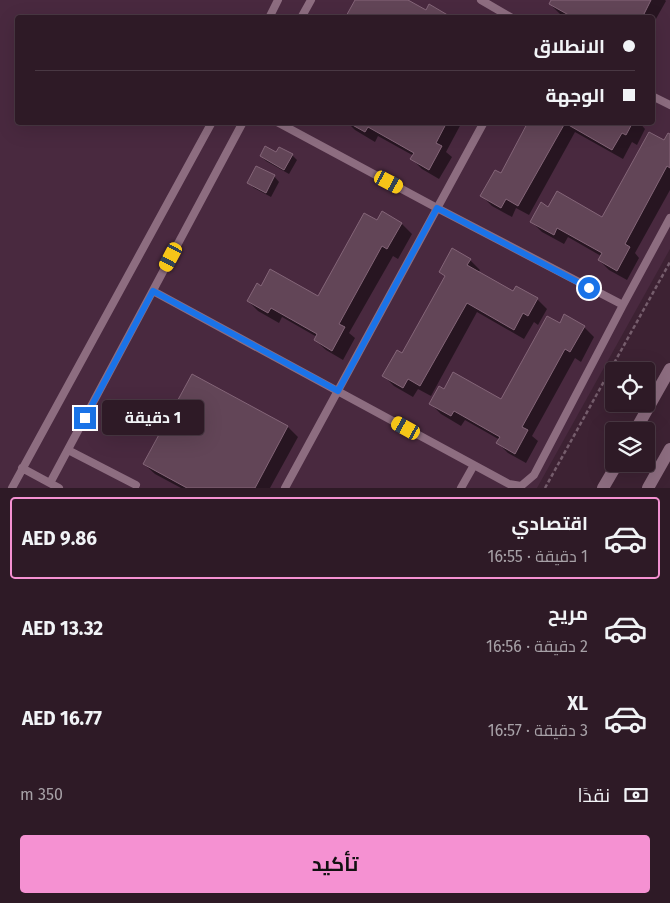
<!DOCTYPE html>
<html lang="ar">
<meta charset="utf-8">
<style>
:root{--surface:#2e1a26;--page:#36232e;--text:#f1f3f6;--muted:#a7a1a7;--line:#493843;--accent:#f591d2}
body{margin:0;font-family:"Fira Sans",Cairo,sans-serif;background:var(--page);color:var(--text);direction:rtl;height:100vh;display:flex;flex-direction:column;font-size:19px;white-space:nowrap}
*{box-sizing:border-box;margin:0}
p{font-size:16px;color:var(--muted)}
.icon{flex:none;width:28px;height:28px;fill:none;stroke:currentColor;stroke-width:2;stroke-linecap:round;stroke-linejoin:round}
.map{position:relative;height:488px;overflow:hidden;direction:ltr}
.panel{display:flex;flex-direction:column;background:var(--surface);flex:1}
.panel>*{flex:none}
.top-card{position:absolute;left:15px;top:15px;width:640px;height:110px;border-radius:5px;box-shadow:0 5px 20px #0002,0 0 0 1px var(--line);direction:rtl;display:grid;align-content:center;height:110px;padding:0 20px;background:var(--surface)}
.tools{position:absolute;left:605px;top:362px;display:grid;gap:10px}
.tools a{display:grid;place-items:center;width:50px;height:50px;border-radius:5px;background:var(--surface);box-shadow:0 5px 20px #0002,0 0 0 1px var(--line);font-size:25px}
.end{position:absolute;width:22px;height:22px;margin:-11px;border:6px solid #1a73e8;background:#fff;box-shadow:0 0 0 2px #fff}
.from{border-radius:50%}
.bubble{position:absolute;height:35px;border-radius:5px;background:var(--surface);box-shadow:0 5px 20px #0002,0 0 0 1px var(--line);font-size:16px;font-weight:700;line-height:35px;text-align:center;direction:rtl}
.car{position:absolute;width:15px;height:30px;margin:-15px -8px;border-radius:6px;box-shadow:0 0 4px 1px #0007;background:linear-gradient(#f5c518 24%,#345 0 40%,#f5c518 0 76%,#345 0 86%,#f5c518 0)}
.top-card b{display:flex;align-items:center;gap:18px;height:48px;font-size:19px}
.top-card b+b{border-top:1px solid var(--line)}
.top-card i{width:12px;height:12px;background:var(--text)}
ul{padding:9px 0 0;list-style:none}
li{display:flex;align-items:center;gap:15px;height:82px;margin:0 10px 8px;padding:0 10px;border:2px solid transparent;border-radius:5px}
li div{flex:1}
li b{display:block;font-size:19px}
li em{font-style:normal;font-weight:700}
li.current{border-color:var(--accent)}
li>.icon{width:45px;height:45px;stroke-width:1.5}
.pay{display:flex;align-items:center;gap:12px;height:55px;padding:0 20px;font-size:19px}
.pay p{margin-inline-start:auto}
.primary-button{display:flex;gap:10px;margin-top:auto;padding:10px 20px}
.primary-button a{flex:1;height:58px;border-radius:5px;background:var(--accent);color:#111;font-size:20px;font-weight:700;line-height:58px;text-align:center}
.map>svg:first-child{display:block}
.built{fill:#49293f;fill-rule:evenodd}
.shadow{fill:#0007}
.building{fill:#624557;stroke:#846578}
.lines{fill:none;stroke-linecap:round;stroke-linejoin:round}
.path{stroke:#755d6c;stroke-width:2.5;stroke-dasharray:4 2.5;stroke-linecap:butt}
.service{stroke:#8d6d80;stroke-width:8}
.minor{stroke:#8d6d80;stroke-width:12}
.route{stroke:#1a73e8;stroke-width:6}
</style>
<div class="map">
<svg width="670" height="488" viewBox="0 0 670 488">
<rect width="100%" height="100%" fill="#3d2233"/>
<path class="built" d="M0 0H670V249L537 488H0ZM18 18H652V122H18Z"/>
<path class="shadow" d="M552 0H665L666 1 652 26V18H567L560 14 550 4Z
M347 122H462L446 152 452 157 439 179 422 169 412 159 414 156 378 136 375 142 355 130Z
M530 122H639L645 129 637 145 632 142 623 159 575 132 529 215 516 208 512 217 492 206 482 196 501 174Z
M670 136V190L635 253 639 258 627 280 609 270 599 260 601 256 568 237 564 244 542 232 532 222 549 208 603 219Z
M277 154 292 155 297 160 289 174 266 161 261 156Z
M274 176 279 182 271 197 254 188 249 183Z
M382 213 402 224 412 234 398 259 393 256 349 333 355 338 343 360 326 350 315 340 317 337 282 317 279 323 258 311 248 301 262 288 318 298 377 221Z
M470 260 480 270 478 273 514 293 537 299 547 309 538 325 534 322 524 339 477 312 431 396 418 389 413 397 394 386 384 376 403 354 446 277 440 272Z
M560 324 584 327 594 337 581 362 575 358 532 436 538 441 526 463 508 453 498 443 500 440 465 420 461 426 441 414 431 404 444 391 501 401Z
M192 375 288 427 298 437 270 488H181L155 474 144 464Z"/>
<path class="building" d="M355 0H408L426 10 429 4 451 17 345 18Z
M551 0H651L642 18H574L549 4Z
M347 122H447L436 143 442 146 429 170 410 159 414 153 368 127 365 132Z
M528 122H633L626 135 622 133 612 150 565 123 518 206 506 199 501 208 480 196 495 170 501 173Z
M649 132 664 140 668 133 670 134V168L667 166 625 244 630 247 617 271 598 260 602 253 557 228 554 235 530 222 541 202 548 207 557 191 602 217Z
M265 146 276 152 279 147 293 154 284 170 260 156Z
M256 166 275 175 266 193 247 183Z
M382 211 402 223 387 249 382 246 339 324 345 327 332 351 314 340 317 334 271 308 268 313 247 301 257 283 261 286 270 269 318 296 364 213 377 220Z
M452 248 471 259 467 265 513 291 516 286 538 298 528 316 523 313 514 330 467 303 420 386 408 379 403 388 382 376 397 350 402 353 445 276 439 272Z
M564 314 585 326 570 352 565 349 522 427 528 430 515 454 496 443 500 437 454 411 451 416 429 404 439 386 444 389 453 372 501 399 547 316 560 323Z
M192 374 288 426 255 488H187L143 464Z"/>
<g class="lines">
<path class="path" d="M545 488 670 262"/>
<path class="service" d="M481 0 512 18
M269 18 278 0
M301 18 311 0
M652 96 670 105
M277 122 437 208 623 305
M153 291 509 484 521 486 534 475 623 305 670 218
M68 450 136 485
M22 468 59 488
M50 483 243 122
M12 488 212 122
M285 488 484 122
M461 488 474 465"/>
<path class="minor" d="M635 431 670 369
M603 488 617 464
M648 488 670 449"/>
</g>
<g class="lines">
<path class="route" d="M85 418 153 291 338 391 437 208 589 288"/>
</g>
</svg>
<div class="tools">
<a><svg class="icon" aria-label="locate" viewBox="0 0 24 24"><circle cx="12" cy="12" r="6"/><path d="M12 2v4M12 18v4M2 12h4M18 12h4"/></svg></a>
<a><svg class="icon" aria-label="layers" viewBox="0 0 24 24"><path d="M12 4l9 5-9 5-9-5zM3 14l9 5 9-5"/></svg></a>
</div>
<i class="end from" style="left:589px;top:288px"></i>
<i class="end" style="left:85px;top:418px"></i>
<div class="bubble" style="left:102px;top:400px;width:102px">1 دقيقة</div>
<i class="car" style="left:389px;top:182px;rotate:118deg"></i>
<i class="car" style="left:171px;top:257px;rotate:208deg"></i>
<i class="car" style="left:406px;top:428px;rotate:299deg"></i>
<div class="top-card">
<b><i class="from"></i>الانطلاق</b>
<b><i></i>الوجهة</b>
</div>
</div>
<section class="panel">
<ul>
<li class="current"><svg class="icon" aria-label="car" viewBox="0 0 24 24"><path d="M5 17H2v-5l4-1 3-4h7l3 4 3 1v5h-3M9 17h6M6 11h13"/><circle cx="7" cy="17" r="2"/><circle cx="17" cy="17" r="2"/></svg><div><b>اقتصادي</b><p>1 دقيقة · 16:55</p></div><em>AED 9.86</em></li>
<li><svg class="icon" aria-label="car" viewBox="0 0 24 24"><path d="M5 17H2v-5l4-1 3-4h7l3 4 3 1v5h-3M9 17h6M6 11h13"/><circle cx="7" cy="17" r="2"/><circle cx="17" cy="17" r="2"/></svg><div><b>مريح</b><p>2 دقيقة · 16:56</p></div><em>AED 13.32</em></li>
<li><svg class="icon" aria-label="car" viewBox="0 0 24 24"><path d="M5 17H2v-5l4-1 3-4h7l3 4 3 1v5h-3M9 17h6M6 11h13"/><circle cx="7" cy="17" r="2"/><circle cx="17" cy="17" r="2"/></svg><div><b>XL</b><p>3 دقيقة · 16:57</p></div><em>AED 16.77</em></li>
</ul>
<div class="pay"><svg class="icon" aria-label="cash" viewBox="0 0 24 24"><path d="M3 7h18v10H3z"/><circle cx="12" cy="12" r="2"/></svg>نقدًا<p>350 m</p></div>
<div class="primary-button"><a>تأكيد</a></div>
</section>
